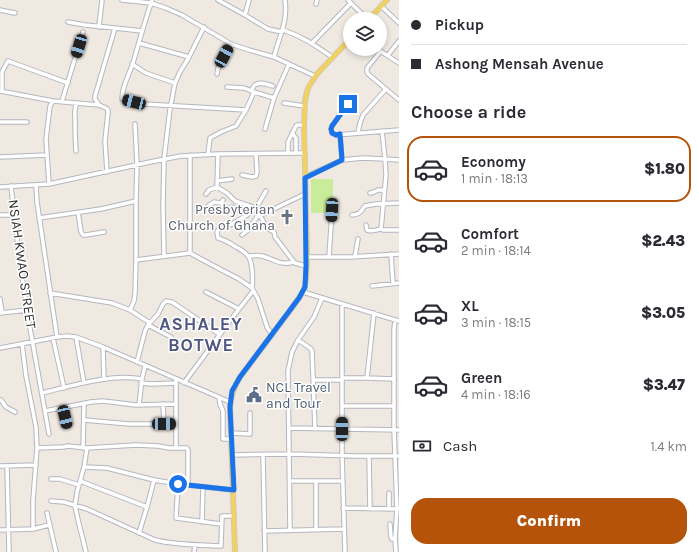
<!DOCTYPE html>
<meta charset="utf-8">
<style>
:root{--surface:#fff;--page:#f7f7f7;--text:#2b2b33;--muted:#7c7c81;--line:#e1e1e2;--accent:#b45309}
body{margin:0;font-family:Karla,sans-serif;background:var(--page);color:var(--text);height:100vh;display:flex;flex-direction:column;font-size:15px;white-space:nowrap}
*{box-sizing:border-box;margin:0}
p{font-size:13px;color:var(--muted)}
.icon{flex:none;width:22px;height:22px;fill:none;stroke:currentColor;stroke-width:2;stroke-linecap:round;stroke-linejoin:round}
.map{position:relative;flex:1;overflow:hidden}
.drawer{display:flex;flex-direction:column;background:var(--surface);width:300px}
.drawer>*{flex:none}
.banner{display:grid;align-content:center;height:88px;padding:0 12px;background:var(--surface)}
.buttons{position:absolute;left:343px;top:12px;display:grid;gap:8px}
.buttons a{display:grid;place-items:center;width:44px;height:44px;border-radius:50%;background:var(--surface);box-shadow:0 2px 6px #0003;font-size:20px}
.end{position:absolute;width:18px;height:18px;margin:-9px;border:5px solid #1a73e8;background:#fff;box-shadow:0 0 0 2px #fff}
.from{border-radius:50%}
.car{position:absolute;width:12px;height:24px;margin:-12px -6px;border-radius:5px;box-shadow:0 0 3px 1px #0007;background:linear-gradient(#222 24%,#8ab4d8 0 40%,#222 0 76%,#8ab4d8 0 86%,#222 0)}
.banner b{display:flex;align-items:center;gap:14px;height:38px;font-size:15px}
.banner b+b{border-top:1px solid var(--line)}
.banner i{width:10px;height:10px;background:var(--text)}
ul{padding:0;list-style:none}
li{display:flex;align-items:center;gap:12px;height:66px;margin:0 8px 6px;padding:0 4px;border:2px solid transparent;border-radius:16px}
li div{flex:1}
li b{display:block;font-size:15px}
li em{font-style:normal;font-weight:800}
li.current{border-color:var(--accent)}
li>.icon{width:36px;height:36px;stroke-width:1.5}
h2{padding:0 12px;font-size:18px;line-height:48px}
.pay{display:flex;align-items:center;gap:10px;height:44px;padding:0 12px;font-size:15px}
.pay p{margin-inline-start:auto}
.button{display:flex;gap:8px;margin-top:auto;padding:8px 12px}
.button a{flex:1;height:46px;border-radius:16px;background:var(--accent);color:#fff;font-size:16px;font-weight:800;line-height:46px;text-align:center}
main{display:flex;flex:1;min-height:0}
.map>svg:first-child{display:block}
.pitch{fill:#c9ec9a}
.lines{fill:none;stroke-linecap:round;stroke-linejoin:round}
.minor-casing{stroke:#b4b7c1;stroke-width:5.5}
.major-casing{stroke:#c9c9c9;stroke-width:6}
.minor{stroke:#fff;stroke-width:3.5}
.major{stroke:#f2d163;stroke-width:4.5}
.route{stroke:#1a73e8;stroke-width:5}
.labels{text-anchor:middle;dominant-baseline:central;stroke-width:3;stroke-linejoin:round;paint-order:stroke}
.worship-label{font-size:14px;fill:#5b616d;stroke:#fff;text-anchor:end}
.street-label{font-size:14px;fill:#2e2e2e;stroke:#fff}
.service-label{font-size:14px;fill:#4e5e75;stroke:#fff;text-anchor:start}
.district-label{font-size:18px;font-weight:bold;letter-spacing:1px;fill:#4d5680;stroke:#fff}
</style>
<main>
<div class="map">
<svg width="399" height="552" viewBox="0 0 399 552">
<rect width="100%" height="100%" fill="#efe9e1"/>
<path class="pitch" d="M311 179H333V213H311Z"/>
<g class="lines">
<defs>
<path id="minor" d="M122 0 151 3 166 8 182 15 231 44 249 50 274 57 315 76
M152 0C145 21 139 42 133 63 129 75 122 86 122 99L144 104 246 110
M218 0 245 15 268 29 282 32
M348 0 367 19
M316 4 317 0
M381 6 399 23
M0 10 15 13
M245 15 249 0
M68 22 85 25 115 28 142 31
M99 27 102 0
M283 30C302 36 316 46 332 57
M139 43 189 57
M312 43 351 3
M377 49 399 63
M381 51 367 68V72L368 74 399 100
M388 55 399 41
M274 57C279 36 288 23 285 0
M132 64 146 73 175 83
M217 74 218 68 231 44
M227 87 244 88 254 92 274 98
M0 91 53 101 99 105 106 108 108 110V113L105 141 107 172
M2 91V72L8 61 68 83
M251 91C252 90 254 85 255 85 260 81 268 85 273 86
M62 101 83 32
M76 103C76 108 74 111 75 116 75 128 75 139 76 151
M284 103 304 106
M348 103 332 126 331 129 332 133 336 135 399 130
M99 105 95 99V96L115 28
M0 122H27
M265 129 274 98 289 64
M292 133 296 138V153
M358 133 360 123 363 115 386 89
M340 134 342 160
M288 153V142L296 126 297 125H304
M208 154 210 138 221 132 236 126 246 110 254 92
M218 154 217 187 227 193 235 201 256 208 267 228 274 232 275 237 294 262 295 263 306 266
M190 155V253L214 266 239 279 252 288 258 299 267 327 272 335
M0 157 47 155
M242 175 252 177 256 176 257 172 256 154
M305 177 342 160 363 158 385 159 399 160
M217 181 232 179
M49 184 46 139 50 106 53 101
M36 185 37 202 57 337
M11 186 19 256 28 317 49 434
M0 187 49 184 150 162 181 156 218 154 305 153
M370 193 374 192 378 190H384
M206 194 209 190 217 187
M223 200 221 203 225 208 229 209 232 207 247 215 256 208 266 191
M208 206 214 202 221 203
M78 212 81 232 83 235H86L104 232
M0 215H15
M247 215 232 224 218 230 217 232 218 238C225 240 230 243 236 247 240 249 245 252 248 256 253 263 253 280 252 288
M352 215C361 214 360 212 365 206L376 204 399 203
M39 218 101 209 136 201
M366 225 367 230C371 232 377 230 381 229L383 230H399
M381 229 386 175 385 159 382 131
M242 235 248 230 257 217 305 194
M391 254 393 284
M164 256 163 205 164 159 170 109 175 83 180 72 189 57 204 27
M248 256C253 256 257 255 262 256 275 259 279 266 294 262
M355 256 358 239
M307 257H350L399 254
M329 257 332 211
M136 260 190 253
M372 286 399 283
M206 292 239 309
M303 292 399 321
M50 293 112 303 130 310 150 323
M0 299 2 312
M342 304V455L345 552
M130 310 134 301 135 293 136 260V201L137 165 135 124
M0 313 28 310
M395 320 394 330V430L397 509 395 539 396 552
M148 325 171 337
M76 337 84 383
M53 338 64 388
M298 340 310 348 312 351 315 429
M22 344 26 376 36 427 37 448 33 500V529
M103 347 104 379
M0 348 57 337 67 336 76 337 103 347 230 402
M137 362 145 331 148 325 158 314 163 304 166 301 172 302 219 334
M342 378H367L394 379
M367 378 374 313
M313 380H342
M141 383 152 384 176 383
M184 383 232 318 253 291
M42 393C71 386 112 373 142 379
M219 397 220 404 223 411V439H231
M0 400H1L6 407 15 412
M163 404 164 424
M139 405 142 379 145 366
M342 406H394
M63 408 67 426
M45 411 91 402 103 401 136 405 176 404
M84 420 129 424H175
M289 428 399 430
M231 433 250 434V413
M37 448 63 447 68 446 87 448 136 445 158 446 169 448H187L188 450V485
M83 448 84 404
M176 448V379
M232 455 290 454 356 456H399
M263 455 265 552
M369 456 370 509
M0 466 36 465
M7 466 9 552
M84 467 107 468 154 480 178 484 233 490
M51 479H60L79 485
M80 481 147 507
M290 481H343
M316 481V529
M178 484 176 518 221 524
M389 493V508
M51 501 64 502 87 509 155 540C176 545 199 545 221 546V545L222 517V516H234
M343 508 398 509
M47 513 56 552
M202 522 203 487
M390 524 391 537 392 539H395
M0 530 33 529 49 525
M290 530 288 371 292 352 298 340 314 317 322 298
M264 531 344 529
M139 533 147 507 154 480
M86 552 79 524 75 506 77 492 84 467 87 448
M194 552 195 545"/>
<path id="major" d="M369 19 387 0
M235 552 230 407C231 395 234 387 240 377L289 312 299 298 304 290 306 279 307 257 304 125 305 100 308 88 317 74 350 39"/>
</defs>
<use href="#minor" class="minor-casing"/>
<use href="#major" class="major-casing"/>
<use href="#minor" class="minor"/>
<use href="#major" class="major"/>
</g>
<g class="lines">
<path class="route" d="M178 484 234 490 230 407 232 391 240 377 299 298 305 287 306 266 305 178 342 160 340 134 336 135 332 133 331 129 332 126 348 104"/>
</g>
<defs>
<symbol id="church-bare" viewBox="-9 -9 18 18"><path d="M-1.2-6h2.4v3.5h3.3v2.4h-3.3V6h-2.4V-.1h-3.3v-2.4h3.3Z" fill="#6b7280" stroke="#fff" stroke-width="2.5" paint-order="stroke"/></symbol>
<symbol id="civic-bare" viewBox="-9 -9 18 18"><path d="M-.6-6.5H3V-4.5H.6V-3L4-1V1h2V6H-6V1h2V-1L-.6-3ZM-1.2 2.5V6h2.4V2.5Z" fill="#5c6f8a" stroke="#fff" stroke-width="2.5" paint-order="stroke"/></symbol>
</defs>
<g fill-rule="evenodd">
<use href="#church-bare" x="276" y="206" width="22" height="22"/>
<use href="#civic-bare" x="243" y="384" width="22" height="22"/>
</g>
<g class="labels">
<g class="worship-label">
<text x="275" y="209">Presbyterian<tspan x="275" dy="16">Church of Ghana</tspan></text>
</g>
<g class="street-label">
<text transform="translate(22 264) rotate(82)">NSIAH KWAO STREET</text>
</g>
<g class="service-label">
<text x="266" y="387">NCL Travel<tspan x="266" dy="16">and Tour</tspan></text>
</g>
<g class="district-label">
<text x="201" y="324">ASHALEY<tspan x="201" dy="21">BOTWE</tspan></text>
</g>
</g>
</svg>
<div class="buttons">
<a><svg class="icon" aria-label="layers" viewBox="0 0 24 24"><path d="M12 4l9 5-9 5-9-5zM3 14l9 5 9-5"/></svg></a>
</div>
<i class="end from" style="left:178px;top:484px"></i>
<i class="end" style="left:348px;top:104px"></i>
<i class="car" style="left:79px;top:46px;rotate:197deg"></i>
<i class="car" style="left:224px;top:56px;rotate:28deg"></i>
<i class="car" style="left:134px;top:102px;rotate:284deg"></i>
<i class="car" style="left:332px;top:210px;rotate:183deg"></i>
<i class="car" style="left:65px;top:417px;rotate:167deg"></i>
<i class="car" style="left:164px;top:424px;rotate:90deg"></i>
<i class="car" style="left:342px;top:429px;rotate:0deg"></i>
</div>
<section class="drawer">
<div class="banner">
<b><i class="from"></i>Pickup</b>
<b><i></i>Ashong Mensah Avenue</b>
</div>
<h2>Choose a ride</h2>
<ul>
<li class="current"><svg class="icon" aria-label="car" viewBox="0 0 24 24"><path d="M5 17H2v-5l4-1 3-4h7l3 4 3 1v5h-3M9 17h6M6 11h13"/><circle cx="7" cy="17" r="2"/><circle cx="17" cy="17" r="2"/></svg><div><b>Economy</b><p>1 min · 18:13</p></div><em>$1.80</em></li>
<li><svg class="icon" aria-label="car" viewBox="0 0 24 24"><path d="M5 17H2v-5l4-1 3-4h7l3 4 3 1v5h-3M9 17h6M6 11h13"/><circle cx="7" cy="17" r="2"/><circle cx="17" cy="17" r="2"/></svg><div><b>Comfort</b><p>2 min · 18:14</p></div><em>$2.43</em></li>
<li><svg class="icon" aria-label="car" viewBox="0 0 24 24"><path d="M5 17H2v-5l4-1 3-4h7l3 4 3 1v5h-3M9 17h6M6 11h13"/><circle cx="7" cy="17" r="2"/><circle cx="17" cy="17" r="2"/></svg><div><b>XL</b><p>3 min · 18:15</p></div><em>$3.05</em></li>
<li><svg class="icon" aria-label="car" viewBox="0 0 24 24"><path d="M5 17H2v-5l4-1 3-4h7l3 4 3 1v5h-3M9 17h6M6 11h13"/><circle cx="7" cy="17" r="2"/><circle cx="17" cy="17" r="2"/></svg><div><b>Green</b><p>4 min · 18:16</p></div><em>$3.47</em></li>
</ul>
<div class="pay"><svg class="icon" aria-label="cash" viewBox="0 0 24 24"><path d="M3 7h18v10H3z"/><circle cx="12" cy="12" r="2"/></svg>Cash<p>1.4 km</p></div>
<div class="button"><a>Confirm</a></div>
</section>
</main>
